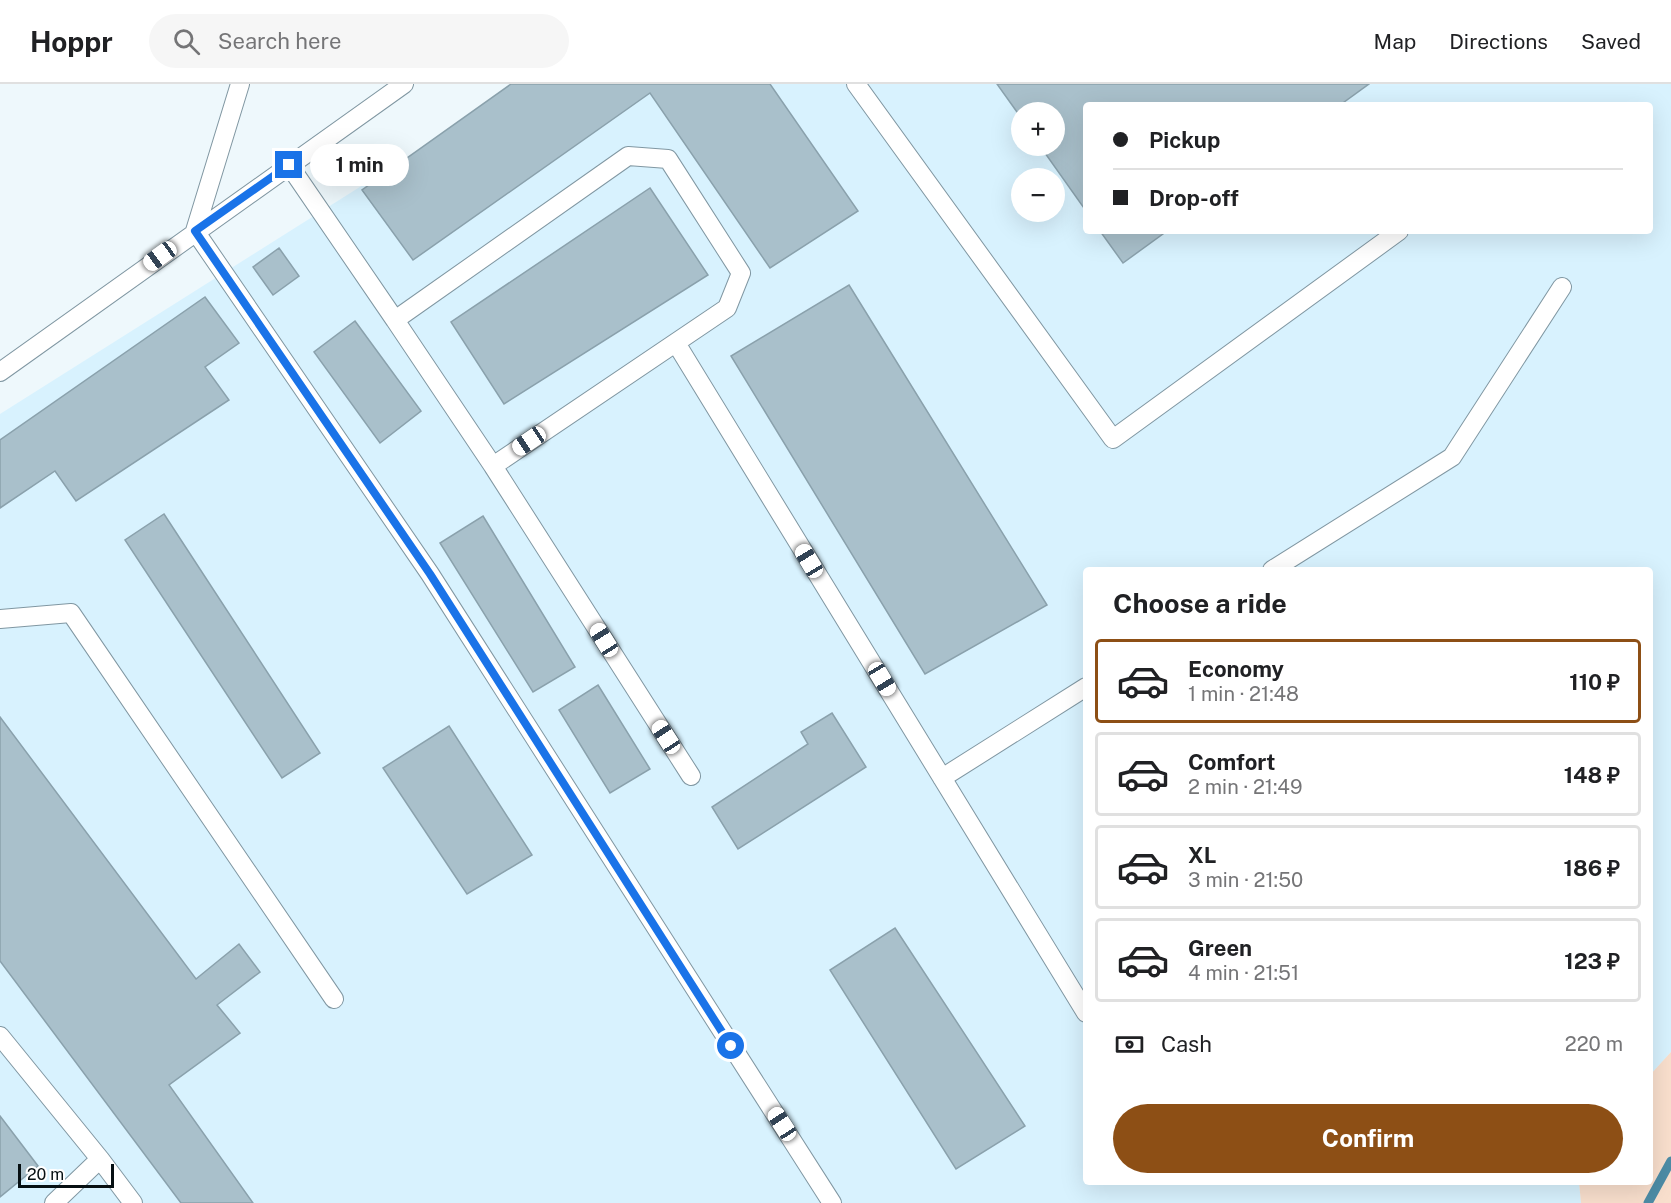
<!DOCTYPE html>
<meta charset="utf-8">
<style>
:root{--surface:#fff;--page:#f6f6f6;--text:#202124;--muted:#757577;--line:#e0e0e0;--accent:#8d4f15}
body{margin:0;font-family:"Public Sans",sans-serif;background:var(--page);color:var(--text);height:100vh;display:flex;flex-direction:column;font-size:22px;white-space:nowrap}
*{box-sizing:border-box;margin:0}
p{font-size:20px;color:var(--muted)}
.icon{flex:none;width:33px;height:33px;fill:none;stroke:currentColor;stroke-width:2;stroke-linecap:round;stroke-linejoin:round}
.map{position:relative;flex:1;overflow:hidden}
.panel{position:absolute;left:1083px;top:483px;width:570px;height:618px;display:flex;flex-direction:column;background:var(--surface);border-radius:6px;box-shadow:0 6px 24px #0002}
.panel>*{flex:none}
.hud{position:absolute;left:1083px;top:18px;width:570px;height:132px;border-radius:6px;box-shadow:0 6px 24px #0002;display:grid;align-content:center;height:132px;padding:0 30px;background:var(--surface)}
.buttons{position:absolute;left:1011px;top:18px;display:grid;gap:12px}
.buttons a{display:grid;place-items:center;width:54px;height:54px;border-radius:50%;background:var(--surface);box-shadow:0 6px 24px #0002;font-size:30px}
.scale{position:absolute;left:18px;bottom:15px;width:96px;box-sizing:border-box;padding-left:6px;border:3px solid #060f12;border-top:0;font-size:16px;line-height:21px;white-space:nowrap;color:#060f12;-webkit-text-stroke:4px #fff;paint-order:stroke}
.end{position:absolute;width:27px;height:27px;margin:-14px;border:8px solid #1a73e8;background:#fff;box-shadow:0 0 0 3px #fff}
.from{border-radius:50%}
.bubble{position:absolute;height:42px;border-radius:21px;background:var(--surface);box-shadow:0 6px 24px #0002;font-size:20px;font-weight:700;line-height:42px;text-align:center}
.car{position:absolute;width:18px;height:36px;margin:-18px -9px;border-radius:8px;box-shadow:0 0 4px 2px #0007;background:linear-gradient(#fff 24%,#345 0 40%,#fff 0 76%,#345 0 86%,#fff 0)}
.hud b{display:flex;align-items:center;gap:21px;height:57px;font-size:22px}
.hud b+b{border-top:2px solid var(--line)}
.hud i{width:15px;height:15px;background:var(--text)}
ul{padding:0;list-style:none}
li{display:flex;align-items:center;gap:18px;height:84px;margin:0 12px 9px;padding:0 18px;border:3px solid var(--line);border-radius:6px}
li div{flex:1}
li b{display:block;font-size:22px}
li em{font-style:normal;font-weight:700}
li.active{border-color:var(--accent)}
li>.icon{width:54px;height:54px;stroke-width:1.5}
h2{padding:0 30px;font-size:27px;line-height:72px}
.pay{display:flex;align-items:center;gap:15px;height:66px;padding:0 30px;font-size:22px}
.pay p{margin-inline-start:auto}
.action{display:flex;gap:12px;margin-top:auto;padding:12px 30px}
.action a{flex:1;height:69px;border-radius:36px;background:var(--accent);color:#fff;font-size:24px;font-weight:700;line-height:69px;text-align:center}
header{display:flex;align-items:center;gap:36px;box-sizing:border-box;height:84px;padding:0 30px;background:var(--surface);border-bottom:2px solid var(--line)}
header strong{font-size:28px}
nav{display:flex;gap:33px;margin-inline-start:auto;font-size:21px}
.search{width:420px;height:54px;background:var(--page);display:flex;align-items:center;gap:15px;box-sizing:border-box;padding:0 21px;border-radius:33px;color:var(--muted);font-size:22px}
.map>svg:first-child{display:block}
.built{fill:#d8f2fe;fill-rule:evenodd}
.green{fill:#f9dfcd}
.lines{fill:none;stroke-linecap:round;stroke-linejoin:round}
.stream{stroke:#4d8ca6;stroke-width:9}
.building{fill:#a9c0cb;stroke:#8aa1ac;stroke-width:1.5}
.service-casing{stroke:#8097a2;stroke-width:20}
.service{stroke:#fff;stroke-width:18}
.route{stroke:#1a73e8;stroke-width:8}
</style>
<header>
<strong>Hoppr</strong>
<div class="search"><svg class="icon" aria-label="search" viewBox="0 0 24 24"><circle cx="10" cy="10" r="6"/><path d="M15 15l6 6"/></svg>Search here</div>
<nav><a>Map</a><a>Directions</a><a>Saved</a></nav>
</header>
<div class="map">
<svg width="1671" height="1119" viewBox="0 0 1671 1119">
<rect width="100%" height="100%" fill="#eef8fc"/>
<path class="built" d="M523 0H1671V968L1650 991V486H1086V1098H1579L1581 1119H0V330ZM1086 21H1650V147H1086ZM1022 28H1054V62H1022ZM1022 94H1054V128H1022Z"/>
<path class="green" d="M1671 968V1119H1581L1579 1098H1650V991Z"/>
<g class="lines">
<path class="stream" d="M1648 1119 1671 1077"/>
</g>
<path class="building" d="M511 0H770L858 127 770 184 650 9 413 176 362 106Z
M997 0H1369L1340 21H1086V127L1040 62H1054V28H1022V35Z
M650 104 708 191 504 320 451 238Z
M1100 147H1167L1123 179Z
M279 164 299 192 273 211 253 183Z
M849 201 1047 521 925 590 731 272Z
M205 213 239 259 205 283 229 316 76 417 55 387 0 424V356Z
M355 237 421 327 380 359 314 268Z
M164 430 320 669 282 694 125 456Z
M483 432 575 583 533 608 440 459Z
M598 601 650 685 610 709 559 626Z
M832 629 866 683 738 765 712 723 808 660 801 648Z
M0 633 196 895 239 860 260 888 217 921 240 949 169 1001 253 1119H181L0 877Z
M449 642 532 771 467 810 383 684Z
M895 844 1025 1042 956 1085 830 886Z
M0 1032 38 1082 0 1113Z"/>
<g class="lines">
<defs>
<path id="service" d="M240 0 195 147 430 490 832 1119
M856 0 1113 355 1399 147
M289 81 395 236 628 72 668 75 741 189 727 224 493 382
M395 236 493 382 691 692
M676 259 1086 929
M0 288 404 0
M1272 486 1452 373 1562 203
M0 535 71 529 334 915
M942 694 1086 603
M0 952 100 1075 54 1119
M100 1075 133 1119"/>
</defs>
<use href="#service" class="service-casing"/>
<use href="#service" class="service"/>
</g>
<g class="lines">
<path class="route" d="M289 81 195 147 430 490 731 962"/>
</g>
</svg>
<div class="buttons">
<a>+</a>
<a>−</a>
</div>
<div class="scale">20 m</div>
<i class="end from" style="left:731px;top:962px"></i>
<i class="end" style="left:289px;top:81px"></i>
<div class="bubble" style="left:310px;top:60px;width:99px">1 min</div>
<i class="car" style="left:160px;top:172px;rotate:234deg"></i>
<i class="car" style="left:529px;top:357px;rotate:236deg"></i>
<i class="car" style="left:809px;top:477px;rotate:329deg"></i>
<i class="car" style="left:604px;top:556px;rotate:328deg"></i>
<i class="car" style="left:882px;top:595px;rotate:149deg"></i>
<i class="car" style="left:666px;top:653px;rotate:327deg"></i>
<i class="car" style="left:782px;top:1040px;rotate:327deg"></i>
<div class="hud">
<b><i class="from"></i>Pickup</b>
<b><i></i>Drop-off</b>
</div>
<section class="panel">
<h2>Choose a ride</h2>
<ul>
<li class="active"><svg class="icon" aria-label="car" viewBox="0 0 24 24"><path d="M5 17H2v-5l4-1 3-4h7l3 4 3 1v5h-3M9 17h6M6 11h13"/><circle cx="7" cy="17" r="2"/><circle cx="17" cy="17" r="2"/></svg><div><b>Economy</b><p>1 min · 21:48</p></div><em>110 ₽</em></li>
<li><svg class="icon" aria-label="car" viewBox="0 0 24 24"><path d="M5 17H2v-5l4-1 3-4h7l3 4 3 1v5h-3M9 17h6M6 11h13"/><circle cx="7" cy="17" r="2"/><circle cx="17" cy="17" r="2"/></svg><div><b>Comfort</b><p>2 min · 21:49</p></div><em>148 ₽</em></li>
<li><svg class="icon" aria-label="car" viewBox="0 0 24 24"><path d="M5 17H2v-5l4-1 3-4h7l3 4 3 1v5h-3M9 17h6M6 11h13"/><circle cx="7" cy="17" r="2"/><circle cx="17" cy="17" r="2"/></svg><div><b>XL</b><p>3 min · 21:50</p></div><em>186 ₽</em></li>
<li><svg class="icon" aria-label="car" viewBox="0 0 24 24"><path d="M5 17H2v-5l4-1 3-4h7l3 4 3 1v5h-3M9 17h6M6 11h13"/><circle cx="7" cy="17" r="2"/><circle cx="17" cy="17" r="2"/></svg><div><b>Green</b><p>4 min · 21:51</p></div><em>123 ₽</em></li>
</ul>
<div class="pay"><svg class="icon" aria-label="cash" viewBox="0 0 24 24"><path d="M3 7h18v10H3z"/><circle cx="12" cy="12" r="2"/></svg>Cash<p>220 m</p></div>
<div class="action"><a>Confirm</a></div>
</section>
</div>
